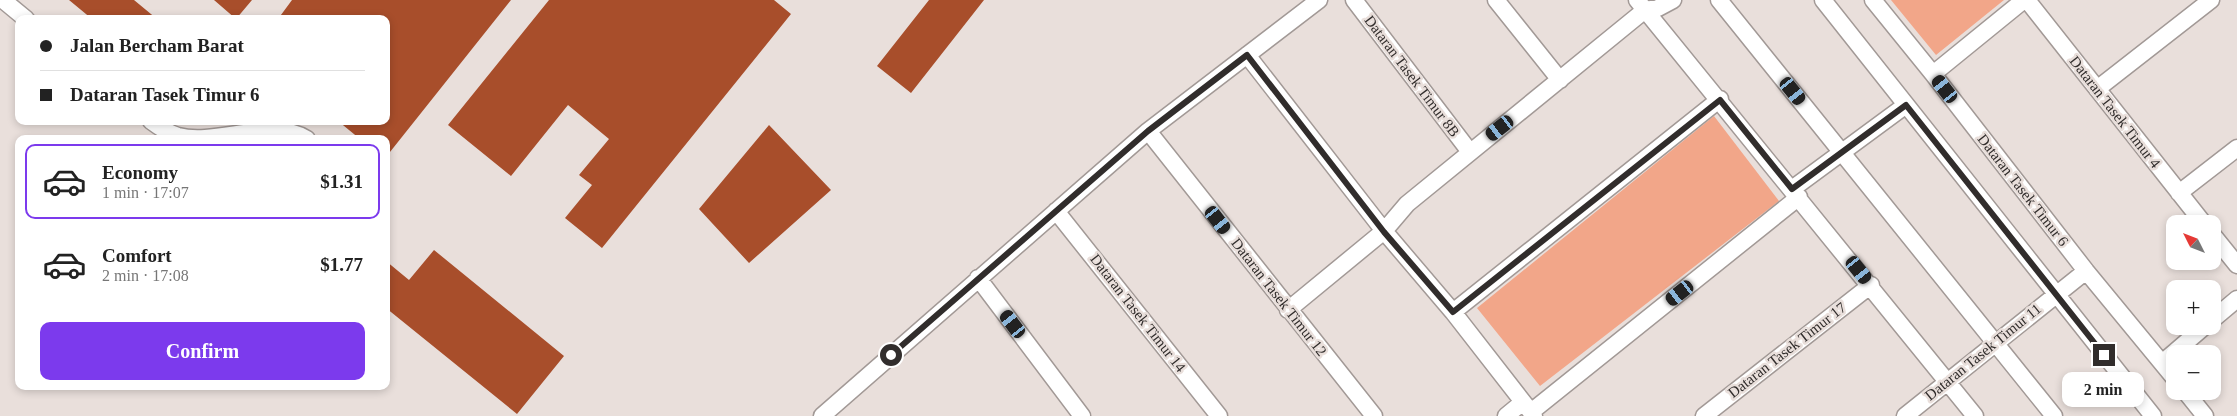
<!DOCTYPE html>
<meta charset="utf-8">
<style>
:root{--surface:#fff;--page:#f2f2f2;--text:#222;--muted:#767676;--line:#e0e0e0;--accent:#7c3aed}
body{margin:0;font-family:"Times New Roman",serif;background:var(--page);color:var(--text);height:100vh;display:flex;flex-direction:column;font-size:19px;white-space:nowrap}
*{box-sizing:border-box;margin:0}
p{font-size:16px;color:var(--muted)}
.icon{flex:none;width:28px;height:28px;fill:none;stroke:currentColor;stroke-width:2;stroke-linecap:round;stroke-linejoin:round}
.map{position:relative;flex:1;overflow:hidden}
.side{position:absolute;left:15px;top:135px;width:375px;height:255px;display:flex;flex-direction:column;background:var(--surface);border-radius:10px;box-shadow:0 2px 8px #0003}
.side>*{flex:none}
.top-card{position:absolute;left:15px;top:15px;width:375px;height:110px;border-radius:10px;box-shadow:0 2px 8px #0003;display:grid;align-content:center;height:110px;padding:0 25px;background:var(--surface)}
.needle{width:32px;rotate:312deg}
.tools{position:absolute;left:2166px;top:215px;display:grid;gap:10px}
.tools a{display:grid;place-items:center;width:55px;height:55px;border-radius:10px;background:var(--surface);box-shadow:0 2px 8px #0003;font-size:25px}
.end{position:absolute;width:22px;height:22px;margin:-11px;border:6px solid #312d2c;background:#fff;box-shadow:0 0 0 2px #fff}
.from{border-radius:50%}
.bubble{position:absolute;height:35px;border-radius:10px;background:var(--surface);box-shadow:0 2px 8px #0003;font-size:16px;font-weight:800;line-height:35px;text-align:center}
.car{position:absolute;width:15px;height:30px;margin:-15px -8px;border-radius:6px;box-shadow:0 0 4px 1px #0007;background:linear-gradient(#222 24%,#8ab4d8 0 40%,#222 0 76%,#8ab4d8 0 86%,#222 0)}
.top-card b{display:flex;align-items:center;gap:18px;height:48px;font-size:19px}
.top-card b+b{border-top:1px solid var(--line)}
.top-card i{width:12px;height:12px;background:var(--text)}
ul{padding:9px 0 0;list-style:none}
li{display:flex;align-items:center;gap:15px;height:75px;margin:0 10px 8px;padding:0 15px;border:2px solid transparent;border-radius:10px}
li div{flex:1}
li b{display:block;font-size:19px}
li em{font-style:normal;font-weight:800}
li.active{border-color:var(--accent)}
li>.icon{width:45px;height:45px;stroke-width:1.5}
.primary-button{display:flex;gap:10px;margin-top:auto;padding:10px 25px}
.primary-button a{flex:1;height:58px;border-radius:10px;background:var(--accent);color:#fff;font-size:20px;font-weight:800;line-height:58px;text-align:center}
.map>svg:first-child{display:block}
.green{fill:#f2a689}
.building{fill:#a84e2b}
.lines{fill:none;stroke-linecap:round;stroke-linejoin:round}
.minor-casing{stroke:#a29996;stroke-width:19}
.minor{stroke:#fff;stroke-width:16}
.route{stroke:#312d2c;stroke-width:6}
.labels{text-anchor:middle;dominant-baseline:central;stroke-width:5;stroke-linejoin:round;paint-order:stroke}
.street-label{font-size:15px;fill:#312d2c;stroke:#e9dfdb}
</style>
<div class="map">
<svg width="2237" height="416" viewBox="0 0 2237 416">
<rect width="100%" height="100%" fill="#e9dfdb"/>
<path class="green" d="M1891 0H2004L1936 55Z
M1714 116 1779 201 1540 386 1477 308Z"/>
<path class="building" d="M69 0H134L157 19H92Z
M214 0H252L236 19Z
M292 0H511L386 157V139H360L338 121H386V19H278Z
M549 0H774L791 14 602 248 565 218 592 185 579 175 609 139 568 105 511 176 448 125Z
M929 0H984L911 93 877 66Z
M769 125 831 190 749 263 699 209Z
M434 250 564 356 517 414 386 308V261L409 280Z"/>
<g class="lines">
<defs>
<path id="minor" d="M3 0 26 19
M1354 0 1470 152
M1496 0 1560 80
M1637 0 1975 416
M1719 0 2054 416
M1823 0 2153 416
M1873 0 1933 74 2086 271 2175 379
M2027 0 2204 224
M1247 55 1384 231 1453 312 1534 416
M1933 74 2024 0
M2097 89 2211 0
M151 121C159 127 168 133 178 136 217 146 271 117 307 139
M1148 131 1374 416
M1792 189 1906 105
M2179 193 2237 148
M1056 211 1219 416
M2212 234 2237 265
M978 278 1082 416
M1288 310 1384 231 1407 204 1645 10 1658 8 1673 0
M1453 312 1720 99
M2212 320 2237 299
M2162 363 2205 326
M2185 391 2205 416
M1531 412 1799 197
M822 416 1148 131 1319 0
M1506 416 1523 402
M1704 416 1871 285
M1905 416 2086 271"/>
</defs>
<use href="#minor" class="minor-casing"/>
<use href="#minor" class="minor"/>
</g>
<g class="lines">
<path class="route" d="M891 355 1148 131 1247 55 1384 232 1453 312 1720 100 1792 189 1906 105 2104 355"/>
</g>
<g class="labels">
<g class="street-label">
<text transform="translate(1412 76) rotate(53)">Dataran Tasek Timur 8B</text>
<text transform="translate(2115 112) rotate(52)">Dataran Tasek Timur 4</text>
<text transform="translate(2023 190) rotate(52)">Dataran Tasek Timur 6</text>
<text transform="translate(1279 297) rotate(52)">Dataran Tasek Timur 12</text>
<text transform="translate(1138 313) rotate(52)">Dataran Tasek Timur 14</text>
<text transform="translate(1787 350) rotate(-38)">Dataran Tasek Timur 17</text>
<text transform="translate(1983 352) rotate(-39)">Dataran Tasek Timur 11</text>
</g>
</g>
</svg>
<div class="tools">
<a><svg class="needle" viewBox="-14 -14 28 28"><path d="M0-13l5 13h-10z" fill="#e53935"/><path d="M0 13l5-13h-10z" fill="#767676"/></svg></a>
<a>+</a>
<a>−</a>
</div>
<i class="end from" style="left:891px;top:355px"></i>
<i class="end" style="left:2104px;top:355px"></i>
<div class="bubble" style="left:2062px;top:372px;width:82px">2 min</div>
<i class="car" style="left:1945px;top:89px;rotate:322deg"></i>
<i class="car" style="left:1793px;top:91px;rotate:141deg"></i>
<i class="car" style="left:1500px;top:128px;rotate:232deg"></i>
<i class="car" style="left:1218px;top:220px;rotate:142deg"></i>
<i class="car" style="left:1859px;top:270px;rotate:141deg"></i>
<i class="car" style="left:1680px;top:293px;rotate:232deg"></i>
<i class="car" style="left:1013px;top:324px;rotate:323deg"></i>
<div class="top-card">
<b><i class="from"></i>Jalan Bercham Barat</b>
<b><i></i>Dataran Tasek Timur 6</b>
</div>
<section class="side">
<ul>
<li class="active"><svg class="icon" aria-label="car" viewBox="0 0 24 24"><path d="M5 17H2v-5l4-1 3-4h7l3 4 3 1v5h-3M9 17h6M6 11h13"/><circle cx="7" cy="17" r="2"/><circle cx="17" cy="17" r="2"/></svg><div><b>Economy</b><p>1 min · 17:07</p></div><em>$1.31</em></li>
<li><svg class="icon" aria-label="car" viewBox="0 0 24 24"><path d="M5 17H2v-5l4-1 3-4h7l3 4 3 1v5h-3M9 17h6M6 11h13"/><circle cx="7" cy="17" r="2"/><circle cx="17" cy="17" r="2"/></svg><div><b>Comfort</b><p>2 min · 17:08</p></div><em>$1.77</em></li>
</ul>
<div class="primary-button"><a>Confirm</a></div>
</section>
</div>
